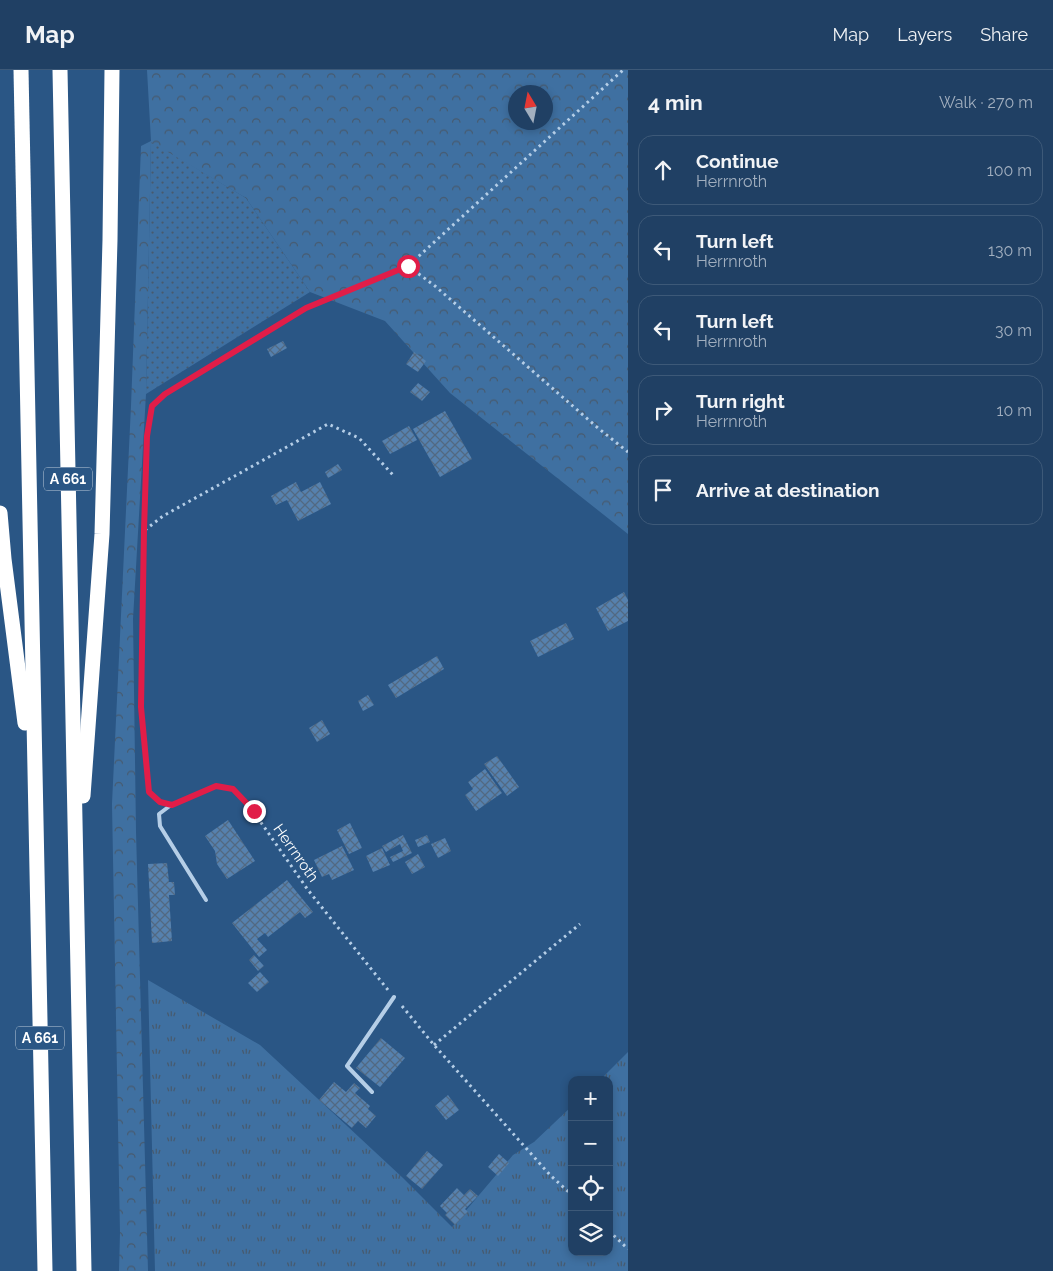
<!DOCTYPE html>
<meta charset="utf-8">
<style>
:root{--surface:#204064;--page:#2d4b6d;--text:#f1f3f6;--muted:#a2afbf;--line:#3d5978}
body{margin:0;font-family:Raleway,sans-serif;background:var(--page);color:var(--text)}
.controls{position:absolute;right:15px;bottom:15px;display:grid;overflow:hidden;border-radius:10px;box-shadow:0 2px 8px #0003}
.controls button{width:45px;height:45px;display:grid;place-items:center;padding:0;border:0;border-bottom:1px solid var(--line);background:var(--surface);color:var(--text);font:25px sans-serif}
.compass{position:absolute;left:508px;top:15px;width:45px;height:45px;border-radius:50%;background:var(--surface);box-shadow:0 2px 8px #0003;rotate:350deg}
.stop{position:absolute;width:15px;height:15px;margin:-11px;border:4px solid #e11d48;border-radius:50%;background:#fff}
.stop.end{background:#e11d48;border-color:#fff;box-shadow:0 1px 5px #0008}
.list{margin:0;padding:0;list-style:none}
h2{display:flex;justify-content:space-between;align-items:center;height:65px;margin:0;padding:0 20px;font-size:21px}
h2 small{font-size:16px;font-weight:400;color:var(--muted)}
.list li{display:grid;grid-template-columns:32px 1fr auto;gap:15px;align-items:center;box-sizing:border-box;height:70px;margin:0 10px 10px;padding:0 10px;border:1px solid var(--line);border-radius:15px}
.list b{display:block;font-size:19px;white-space:nowrap}
.list p{margin:0;font-size:16px;white-space:nowrap;color:var(--muted)}
.list em{font-size:16px;font-style:normal;color:var(--muted)}
.icon{flex:none;width:28px;height:28px;fill:none;stroke:currentColor;stroke-width:2;stroke-linecap:round;stroke-linejoin:round}
.map{position:relative;flex:none;width:628px;height:1201px;overflow:hidden}
header{display:flex;align-items:center;gap:30px;box-sizing:border-box;height:70px;padding:0 25px;background:var(--surface);border-bottom:1px solid var(--line)}
header strong{font-size:24px}
nav{display:flex;gap:28px;margin-inline-start:auto;font-size:18px}
main{display:flex}
aside{flex:1;background:var(--surface)}
.map>svg:first-child{display:block}
</style>
<header>
<strong>Map</strong>
<nav><a>Map</a><a>Layers</a><a>Share</a></nav>
</header>
<main>
<div class="map">
<svg width="628" height="1201" viewBox="0 0 628 1201">
<defs>
<pattern id="grass-dots" width="8" height="8" patternUnits="userSpaceOnUse" patternTransform="scale(1.25)"><rect width="8" height="8" fill="#3f70a1"/><path d="M2 2h.1M6 6h.1" fill="none" stroke="#475a6e" stroke-width="1.8" stroke-linecap="round"/></pattern>
<pattern id="forest-crowns" width="20" height="18" patternUnits="userSpaceOnUse" patternTransform="scale(1.25)"><rect width="20" height="18" fill="#3f70a1"/><path d="M2 6a3 3 0 1 1 6 0M12 15a3 3 0 1 1 6 0" fill="none" stroke="#475a6e"/></pattern>
<pattern id="park-tufts" width="24" height="20" patternUnits="userSpaceOnUse" patternTransform="scale(1.25)"><rect width="24" height="20" fill="#3f70a1"/><path d="M3 7l-1-3M5 7V3M7 7l1-3M15 17l-1-3M17 17v-4M19 17l1-3" fill="none" stroke="#475a6e"/></pattern>
<pattern id="building-cross-hatch" width="8" height="8" patternUnits="userSpaceOnUse" patternTransform="scale(1.25)"><rect width="8" height="8" fill="#5681ae"/><path d="M0 0l8 8M0 8l8-8" fill="none" stroke="#526982"/></pattern>
</defs>
<rect width="100%" height="100%" fill="#2a5685"/>
<polygon fill="url(#grass-dots)" points="151,71 246,128 310,222 146,324"/>
<path fill="url(#forest-crowns)" fill-rule="evenodd" d="M147,0H628V464L450,323L385,251L310,222L246,128L151,72L146,324L133,549L136,762L148,1201H119L120,1163L112,734L131,336L141,76L151,71ZM516,22H546V52H516Z"/>
<polygon fill="url(#park-tufts)" points="148,910 260,975 403,1108 452,1157 513,1085 534,1072 572,1036 572,1182 609,1182 609,1010 600,1010 628,982 628,1201 155,1201"/>
<g fill="url(#building-cross-hatch)">
<polygon points="283,271 287,278 271,287 267,279"/>
<polygon points="414,282 426,291 418,302 406,294"/>
<polygon points="418,313 430,322 422,331 410,322"/>
<polygon points="445,341 472,389 440,407 413,359"/>
<polygon points="409,356 417,370 390,384 382,371"/>
<polygon points="338,394 342,400 328,408 325,402"/>
<polygon points="296,412 301,422 320,412 331,434 298,451 287,430 276,435 271,426"/>
<polygon points="624,522 628,530 628,551 608,561 596,538"/>
<polygon points="566,553 574,569 538,587 530,571"/>
<polygon points="437,586 444,599 396,628 388,615"/>
<polygon points="368,625 374,635 363,641 358,631"/>
<polygon points="322,650 330,664 317,672 309,658"/>
<polygon points="497,686 519,717 507,726 484,694"/>
<polygon points="485,699 502,723 476,741 465,725 473,719 468,712"/>
<polygon points="228,750 255,791 227,809 217,794 215,781 205,766"/>
<polygon points="350,753 362,778 349,784 337,760"/>
<polygon points="403,765 412,783 393,792 390,787 403,781 400,774 386,782 382,776"/>
<polygon points="427,765 430,772 418,777 415,770"/>
<polygon points="445,768 451,781 438,788 431,774"/>
<polygon points="342,776 354,800 332,810 329,804 322,807 314,790"/>
<polygon points="382,778 390,795 373,802 366,786"/>
<polygon points="418,784 425,797 412,804 405,792"/>
<polygon points="167,793 169,812 174,812 175,825 169,825 172,871 152,873 148,794"/>
<polygon points="287,810 313,842 305,848 300,842 268,867 265,863 257,869 267,880 259,887 232,853"/>
<polygon points="254,885 264,896 258,901 249,890"/>
<polygon points="260,902 269,912 257,922 248,913"/>
<polygon points="381,968 405,988 380,1017 356,998"/>
<polygon points="334,1012 346,1022 354,1013 360,1018 355,1023 370,1036 368,1039 376,1046 366,1058 358,1051 352,1058 319,1030"/>
<polygon points="448,1025 459,1040 446,1050 435,1036"/>
<polygon points="427,1081 443,1095 422,1119 406,1106"/>
<polygon points="499,1084 509,1093 498,1106 488,1097"/>
<polygon points="457,1118 464,1125 470,1119 478,1126 465,1139 468,1142 455,1155 445,1145 447,1143 440,1136"/>
</g>
<g fill="none" stroke-linecap="round" stroke-linejoin="round">
<g stroke="#b5cee7" stroke-width="3" stroke-dasharray="2.5 4" stroke-linecap="butt">
<polyline points="408,196 435,216 598,358 628,382"/>
<polyline points="145,460 163,446 328,354 359,368 393,405"/>
<polyline points="182,730 216,716 233,719 253,741 308,820 388,920"/>
<polyline points="159,732 149,722 141,637 144,460 147,366 152,337 165,324 307,237 408,196 623,0"/>
<polyline points="402,936 434,975 550,1105 572,1125"/>
<polyline points="434,975 580,854"/>
<polyline points="609,1161 628,1179"/>
</g>
<g stroke="#b5cee7" stroke-width="4">
<polyline points="171,735 159,744 160,756 206,830"/>
<polyline points="372,1022 347,996 394,927"/>
</g>
<g stroke="#fff" stroke-width="15">
<polyline points="21,0 45,1201"/>
<polyline points="60,0 84,1201"/>
<polyline points="0,443 4,489 25,653"/>
<polyline points="83,726 102,464 110,170 112,0"/>
</g>
</g>
<g fill="none" stroke-linecap="round" stroke-linejoin="round">
<polyline stroke="#e11d48" stroke-width="6" points="254,741 233,719 216,716 172,735 160,732 149,722 141,637 144,460 147,366 152,336 165,324 306,238 408,196"/>
</g>
<g text-anchor="middle" dominant-baseline="central" stroke-width="4" stroke-linejoin="round" paint-order="stroke">
<g fill="#2a5685" stroke="#bfccda" stroke-width="1">
<rect x="44" y="397.5" width="48" height="23" rx="4"/>
<rect x="16" y="956.5" width="48" height="23" rx="4"/>
</g>
<g font-size="14" font-weight="bold" fill="#fff">
<text x="68" y="409">A 661</text>
<text x="40" y="968">A 661</text>
</g>
<g font-size="15" fill="#fff" stroke="#2a5685">
<text transform="translate(296 783) rotate(55)">Herrnroth</text>
</g>
</g>
</svg>
<div class="controls">
<button>+</button>
<button>−</button>
<button><svg class="icon" aria-label="locate" viewBox="0 0 24 24"><circle cx="12" cy="12" r="6"/><path d="M12 2v4M12 18v4M2 12h4M18 12h4"/></svg></button>
<button><svg class="icon" aria-label="layers" viewBox="0 0 24 24"><path d="M12 4l9 5-9 5-9-5zM3 14l9 5 9-5"/></svg></button>
</div>
<svg class="compass" viewBox="-18 -18 36 36"><path d="M0-13l5 13h-10z" fill="#e53935"/><path d="M0 13l5-13h-10z" fill="#a2afbf"/></svg>
<div class="stop" style="left:408px;top:196px"></div>
<div class="stop end" style="left:254px;top:741px"></div>
</div>
<aside>
<h2>4 min<small>Walk · 270 m</small></h2>
<ul class="list">
<li><svg class="icon" aria-label="ahead" viewBox="0 0 24 24"><path d="M12 20V5M6 11l6-6 6 6"/></svg><div><b>Continue</b><p>Herrnroth</p></div><em>100 m</em></li>
<li><svg class="icon" aria-label="left" viewBox="0 0 24 24"><path d="M17 20v-9H6M10 6l-5 5 5 5"/></svg><div><b>Turn left</b><p>Herrnroth</p></div><em>130 m</em></li>
<li><svg class="icon" aria-label="left" viewBox="0 0 24 24"><path d="M17 20v-9H6M10 6l-5 5 5 5"/></svg><div><b>Turn left</b><p>Herrnroth</p></div><em>30 m</em></li>
<li><svg class="icon" aria-label="right" viewBox="0 0 24 24"><path d="M7 20v-9h11M14 6l5 5-5 5"/></svg><div><b>Turn right</b><p>Herrnroth</p></div><em>10 m</em></li>
<li><svg class="icon" aria-label="arrive" viewBox="0 0 24 24"><path d="M6 21V4h12l-3 4 3 4H6"/></svg><div><b>Arrive at destination</b></div></li>
</ul>
</aside>
</main>
